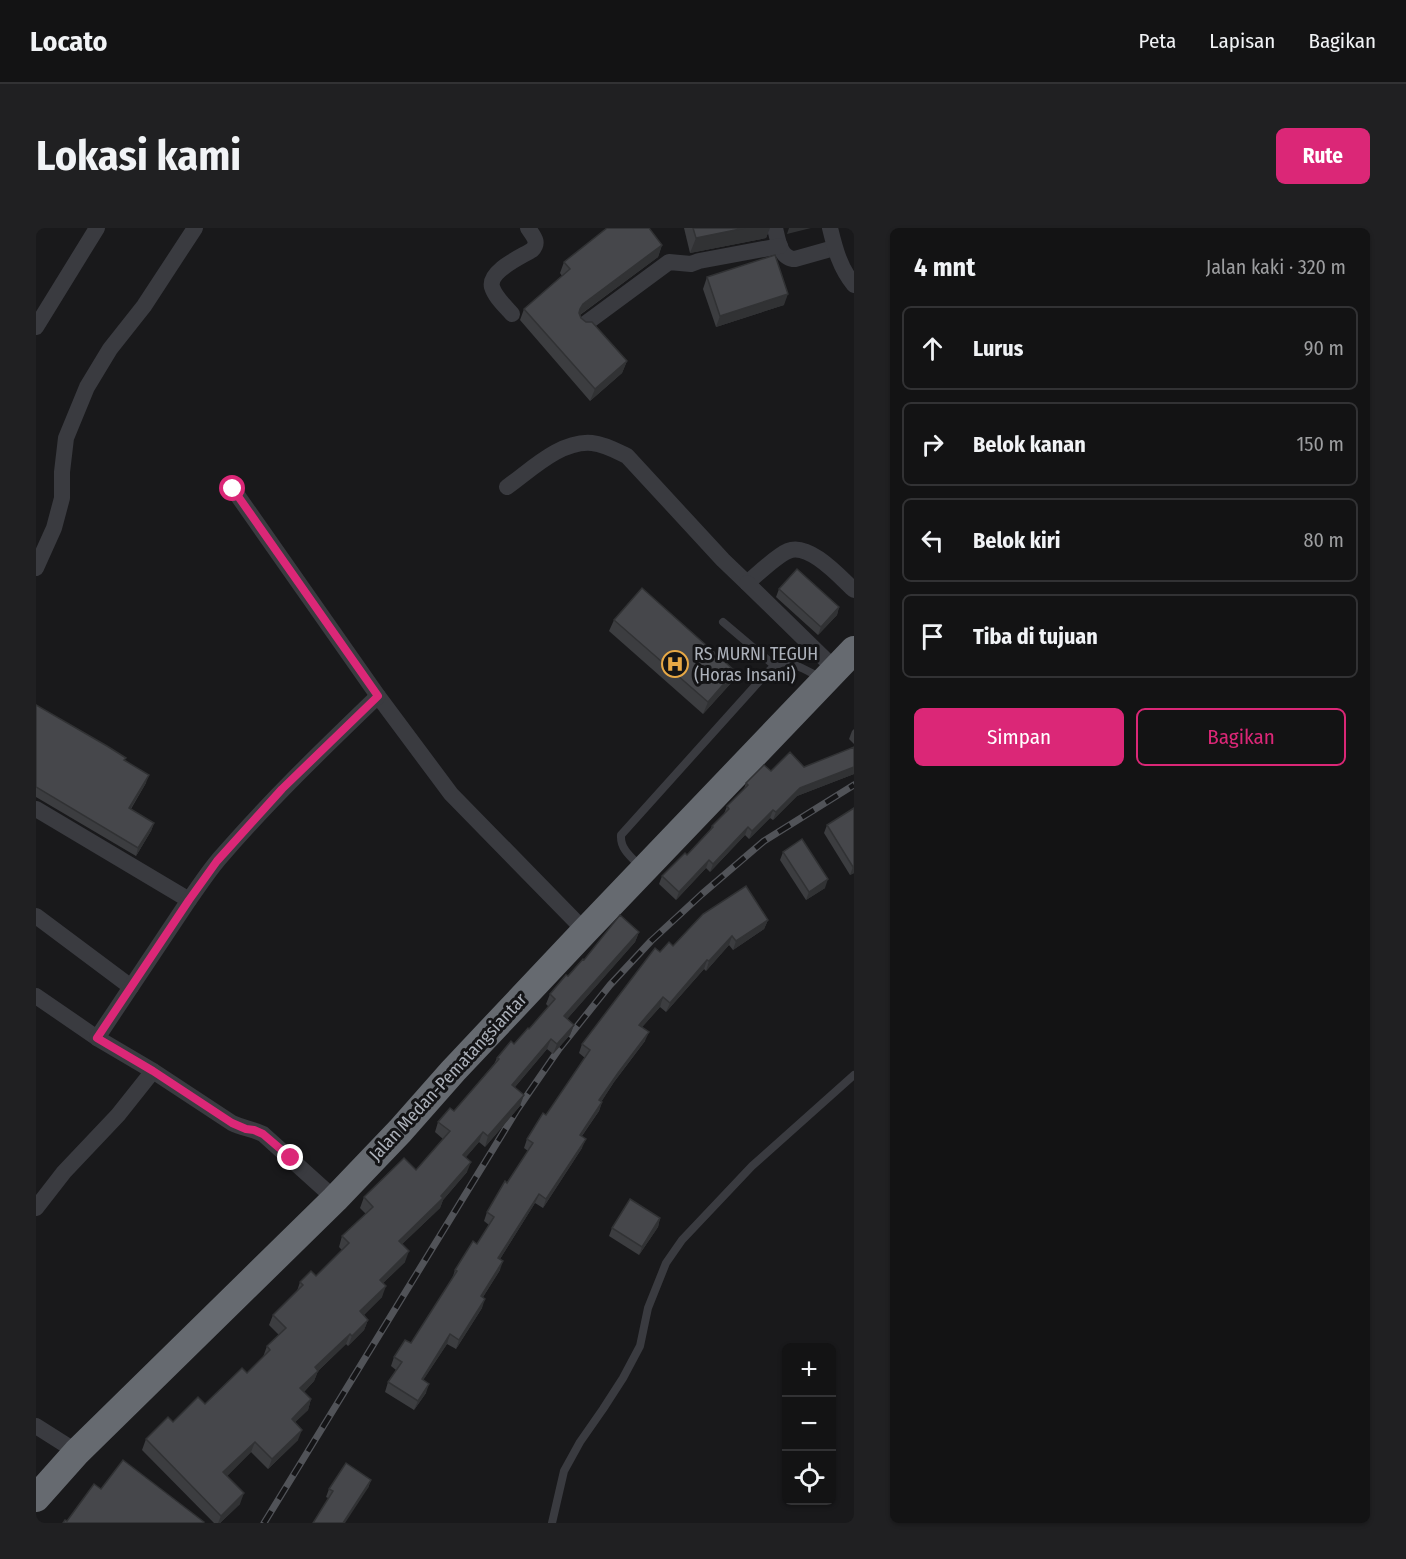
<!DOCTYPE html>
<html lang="id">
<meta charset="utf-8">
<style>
:root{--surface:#131314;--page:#202022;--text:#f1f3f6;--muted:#9d9ea0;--line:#323234;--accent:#db2777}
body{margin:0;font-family:"Fira Sans Condensed",sans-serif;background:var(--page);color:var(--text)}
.controls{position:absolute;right:18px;bottom:18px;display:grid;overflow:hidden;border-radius:9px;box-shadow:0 2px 4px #0004}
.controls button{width:54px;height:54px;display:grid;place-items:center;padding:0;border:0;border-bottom:2px solid var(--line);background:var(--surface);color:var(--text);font:30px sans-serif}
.stop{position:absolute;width:18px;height:18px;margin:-14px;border:4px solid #db2777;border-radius:50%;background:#fff}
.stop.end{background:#db2777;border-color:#fff;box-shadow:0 2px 6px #0008}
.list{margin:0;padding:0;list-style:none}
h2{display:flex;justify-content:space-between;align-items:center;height:78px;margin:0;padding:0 24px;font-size:26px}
h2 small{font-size:20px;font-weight:400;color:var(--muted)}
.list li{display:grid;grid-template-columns:39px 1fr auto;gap:18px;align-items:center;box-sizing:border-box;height:84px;margin:0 12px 12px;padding:0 12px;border:2px solid var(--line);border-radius:9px}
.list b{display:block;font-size:22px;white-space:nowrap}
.list em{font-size:20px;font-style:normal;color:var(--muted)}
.actions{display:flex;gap:12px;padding:18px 24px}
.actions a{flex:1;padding:14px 0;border:2px solid var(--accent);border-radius:9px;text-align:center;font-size:21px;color:var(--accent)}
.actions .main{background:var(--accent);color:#fff}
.icon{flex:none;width:33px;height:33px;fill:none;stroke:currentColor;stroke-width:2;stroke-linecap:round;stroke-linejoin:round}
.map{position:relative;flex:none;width:818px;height:1295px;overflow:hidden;border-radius:9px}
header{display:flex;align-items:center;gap:36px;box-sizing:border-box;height:84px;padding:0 30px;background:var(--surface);border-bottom:2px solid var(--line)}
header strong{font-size:28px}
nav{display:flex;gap:33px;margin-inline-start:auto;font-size:21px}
.intro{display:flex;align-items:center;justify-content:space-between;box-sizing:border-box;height:144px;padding:0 36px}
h1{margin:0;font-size:42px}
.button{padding:15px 27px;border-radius:9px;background:var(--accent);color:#fff;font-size:21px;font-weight:700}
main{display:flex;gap:36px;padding:0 36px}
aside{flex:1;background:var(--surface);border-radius:9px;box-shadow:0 2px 4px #0004}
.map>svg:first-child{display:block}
</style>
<header>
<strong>Locato</strong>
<nav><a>Peta</a><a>Lapisan</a><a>Bagikan</a></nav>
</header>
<div class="intro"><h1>Lokasi kami</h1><a class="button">Rute</a></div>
<main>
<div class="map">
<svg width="818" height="1295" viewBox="0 0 818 1295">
<rect width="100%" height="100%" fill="#19191b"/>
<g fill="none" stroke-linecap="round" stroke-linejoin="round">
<g stroke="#3a3b40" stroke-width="8">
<polyline points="687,394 739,438"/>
<path d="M605,639C595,629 584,621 585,607L719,458C726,451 735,438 745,435C755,432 776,446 786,450"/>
<polyline points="516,1295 528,1243 544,1214 567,1181 587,1150 604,1118 612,1080 630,1035 646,1012 716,938 818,847"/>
</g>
<g stroke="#3a3b40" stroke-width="16">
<path d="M739,0C742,12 744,31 759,31L798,20"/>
<path d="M794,0C799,21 804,40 818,57"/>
<path d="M476,86C469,78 459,69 456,59C452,43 485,29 496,22C504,14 497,8 492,0"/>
<polyline points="549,96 633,34 655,36 663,33 744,18"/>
<polyline points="0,99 61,0"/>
<path d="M471,259C495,242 525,212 556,215C568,216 581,223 591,228L687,332L711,355C722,346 740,328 752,323C773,314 804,349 818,362"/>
<polyline points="197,261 342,468 415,566 549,703"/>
<polyline points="0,340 18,300 26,270 26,244 30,210 51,159 74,121 108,78 159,0"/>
<polyline points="711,355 799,441"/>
<polyline points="0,581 153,672"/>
<polyline points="0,688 95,759"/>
<path d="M0,768L61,810L117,843L196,895C206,900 217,901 227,906L299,971"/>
<path d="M61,810L153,672C163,658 172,644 183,631C233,573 287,521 342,468"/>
<polyline points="0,980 28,944 82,887 117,843"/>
<polyline points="0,1198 41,1224"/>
</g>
<polyline stroke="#666a70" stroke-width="28" points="0,1270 41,1224 299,971 364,903 417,843 549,703 818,422"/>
<defs>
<polyline id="rail" points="228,1295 481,882 523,821 574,757 615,713 666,666 728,613 818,557"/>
</defs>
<use href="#rail" stroke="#515358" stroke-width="7"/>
<use href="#rail" stroke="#141416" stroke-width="4.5" stroke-dasharray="14" stroke-linecap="butt"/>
</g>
<g fill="#3c3d40">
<polygon points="648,0 734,0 730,10 654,25"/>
<polygon points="626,17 622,29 544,87 545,90 591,133 586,145 554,173 484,92 488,81 526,48 524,45 528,34"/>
<polygon points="671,49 748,77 680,99 667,61"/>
<polygon points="743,361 803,379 801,387 782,407 740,369"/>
<polygon points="578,392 699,443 695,455 667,486 573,403"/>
<polygon points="0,477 89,532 110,555 95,581 118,595 115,603 100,628 0,569"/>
<polygon points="818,501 818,516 813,511 816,503"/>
<polygon points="818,519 818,546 761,568 737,592 734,590 713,611 709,607 674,644 670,640 640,672 623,656 626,648 651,627 674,602 676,598 688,586 691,578 708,561 710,555 735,543 768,539"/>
<polygon points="818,580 818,645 814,647 788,605 791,597"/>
<polygon points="747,624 789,660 770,672 744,632"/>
<polygon points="732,692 728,701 697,722 693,717 670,743 668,741 630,784 624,779 606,799 609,813 578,854 565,874 566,874 563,883 546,908 546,920 507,980 499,975 464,1031 464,1042 447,1069 446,1080 420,1121 411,1116 387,1152 390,1165 378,1182 349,1164 352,1154 360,1142 355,1138 358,1129 375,1115 416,1051 419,1042 441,1016 453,997 448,993 451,984 492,923 488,920 491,911 510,887 549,830 543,825 546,816 624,724 637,718"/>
<polygon points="603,704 599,714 531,791 538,797 534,807 517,826 511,821 479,859 484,878 449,919 443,914 430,929 431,944 407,972 404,980 366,1016 369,1034 347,1055 346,1069 328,1087 332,1092 328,1102 312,1118 310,1116 282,1143 278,1153 268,1164 275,1171 272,1182 259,1194 262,1212 232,1241 215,1224 191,1248 204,1276 184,1295 178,1295 106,1222 110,1211 137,1194 169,1176 211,1145 227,1129 231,1118 243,1107 233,1097 237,1087 261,1063 264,1054 280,1048 306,1022 303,1019 306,1008 330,986 324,980 328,969 380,942 407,911 399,904 402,894 418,883 458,836 461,830 478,816 493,801 513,779 510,776 514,766 548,732"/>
<polygon points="624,990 622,999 603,1027 573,1008 576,1000"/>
<polygon points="335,1252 332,1260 292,1270 290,1269 293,1261"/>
</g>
<g fill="#313234">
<polygon points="709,0 734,0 730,10 654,25 660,10"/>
<polygon points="753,0 775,0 751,6"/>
<polygon points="626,17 622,29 542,88 544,81 547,76"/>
<polygon points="752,66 748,77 680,99 684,88"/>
<polygon points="591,133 586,145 554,173 559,161"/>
<polygon points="803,379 801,387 782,407 785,399"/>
<polygon points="699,443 695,455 667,486 672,474"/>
<polygon points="818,539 818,546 761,568 737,592 740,584 764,560"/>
<polygon points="113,547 110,555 90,588 93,580"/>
<polygon points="737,582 734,590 713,611 716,603"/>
<polygon points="118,595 115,603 100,628 102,620"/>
<polygon points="712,599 709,607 674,644 677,636"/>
<polygon points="673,632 670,640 640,672 643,664"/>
<polygon points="818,638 818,645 814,647 817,639"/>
<polygon points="792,651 789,660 770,672 773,664"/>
<polygon points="732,692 728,701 697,722 700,713"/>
<polygon points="603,704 599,714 524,799 528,788"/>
<polygon points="696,708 693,717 670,743 673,733"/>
<polygon points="671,732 668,741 630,784 634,775"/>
<polygon points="627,769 624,779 600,806 603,797"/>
<polygon points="538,797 534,807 517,826 521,816"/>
<polygon points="613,804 609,813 578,854 560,882 563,872 582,845"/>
<polygon points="515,811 511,821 472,867 476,857"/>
<polygon points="488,867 484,878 449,919 452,908"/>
<polygon points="566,874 563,883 540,916 544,907"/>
<polygon points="447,904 443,914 423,937 427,927"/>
<polygon points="550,911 546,920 507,980 510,971"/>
<polygon points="435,934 431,944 407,972 404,980 359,1023 363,1013 405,968"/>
<polygon points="503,966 499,975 459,1039 462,1030"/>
<polygon points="624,990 622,999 603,1027 606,1019"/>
<polygon points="373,1023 369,1034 340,1062 344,1052"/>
<polygon points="467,1033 464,1042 442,1077 445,1068"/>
<polygon points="350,1058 346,1069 320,1094 324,1083"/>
<polygon points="449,1071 446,1080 420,1121 423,1112"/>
<polygon points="332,1092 328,1102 312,1118 316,1108"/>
<polygon points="314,1106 310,1116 282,1143 278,1153 261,1171 264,1160 279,1139"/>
<polygon points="414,1106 411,1116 382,1160 386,1151"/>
<polygon points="393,1156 390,1165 378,1182 382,1173"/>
<polygon points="275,1171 272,1182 252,1201 256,1191"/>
<polygon points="266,1202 262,1212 232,1241 236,1231"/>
<polygon points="219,1214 215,1224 184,1255 187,1244"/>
<polygon points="335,1252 332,1260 309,1295 307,1295"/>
<polygon points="208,1265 204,1276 184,1295 182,1295 185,1288"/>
</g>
<g fill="#46474b" stroke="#313234" stroke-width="1.5">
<polygon points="571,0 613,0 626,17 547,76 544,81 543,85 545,90 550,94 556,94 591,133 559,161 488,81 534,41 528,34"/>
<polygon points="657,0 709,0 660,10"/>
<polygon points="739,27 752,66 684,88 671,49"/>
<polygon points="761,341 803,379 785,399 743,361"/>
<polygon points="606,360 699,443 672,474 578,392"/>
<polygon points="0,477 71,518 90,530 88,532 113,547 93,580 118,595 102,620 0,559"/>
<polygon points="818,519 818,539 764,560 740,584 737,582 716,603 712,599 677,636 673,632 643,664 626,648 649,625 651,627 677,599 676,598 693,581 691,578 712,557 710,555 728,537 735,543 754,524 768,539"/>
<polygon points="818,580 818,638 817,639 791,597"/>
<polygon points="766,611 792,651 773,664 747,624"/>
<polygon points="710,658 732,692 700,713 696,708 673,733 671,732 634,775 627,769 603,797 613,804 582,845 563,872 566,874 544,907 550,911 510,971 503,966 462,1030 467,1033 445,1068 449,1071 423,1112 414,1106 386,1151 393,1156 382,1173 352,1154 366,1134 358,1129 369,1112 375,1115 421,1043 419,1042 437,1013 441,1016 458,989 451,984 469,953 471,955 497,915 491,911 507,885 510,887 554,822 546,816 619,720 624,724 633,714 637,718 667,686"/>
<polygon points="584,687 603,704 528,788 538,797 521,816 515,811 476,857 488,867 452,908 447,904 427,927 435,934 405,968 407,970 363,1013 373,1023 344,1052 350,1058 324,1083 332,1092 316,1108 314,1106 279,1139 282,1143 264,1160 275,1171 256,1191 266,1202 236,1231 219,1214 187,1244 208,1265 185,1288 110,1211 132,1189 137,1194 162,1169 169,1176 206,1140 211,1145 234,1122 231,1118 250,1100 237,1087 267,1057 264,1054 275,1043 280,1048 313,1015 306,1008 337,979 328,969 368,930 380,942 414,903 402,894 414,880 418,883 463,831 461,830 475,813 478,816 492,800 493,801 519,771 514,766 530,747 532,748 547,731 548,732"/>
<polygon points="594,971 624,990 606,1019 576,1000"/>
<polygon points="87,1232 168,1294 167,1295 27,1295 29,1292 31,1293 58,1256 65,1261"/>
<polygon points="310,1235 335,1252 307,1295 277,1295 297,1263 293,1261"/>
</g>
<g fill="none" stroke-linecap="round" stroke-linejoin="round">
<polyline stroke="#db2777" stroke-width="8" points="197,261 342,468 246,561 181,633 153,672 61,810 117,843 196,895 210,901 218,902 227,906 255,930"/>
</g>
<defs>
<symbol id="hospital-ring" viewBox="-11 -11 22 22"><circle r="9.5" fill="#141416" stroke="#e7a845" stroke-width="1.5"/><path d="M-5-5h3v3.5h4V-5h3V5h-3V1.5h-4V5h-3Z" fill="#e7a845"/></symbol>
</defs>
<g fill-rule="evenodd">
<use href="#hospital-ring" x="624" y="421" width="30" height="30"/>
</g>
<g text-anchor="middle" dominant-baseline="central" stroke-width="6" stroke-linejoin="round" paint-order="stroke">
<g font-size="18" fill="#acb1ba" stroke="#141416" text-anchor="start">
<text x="658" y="426">RS MURNI TEGUH<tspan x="658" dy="21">(Horas Insani)</tspan></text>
</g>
<g font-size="18" fill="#acb1ba" stroke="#141416">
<text transform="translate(412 849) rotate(-47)">Jalan Medan-Pematangsiantar</text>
</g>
</g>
</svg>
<div class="controls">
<button>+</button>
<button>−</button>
<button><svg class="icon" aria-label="locate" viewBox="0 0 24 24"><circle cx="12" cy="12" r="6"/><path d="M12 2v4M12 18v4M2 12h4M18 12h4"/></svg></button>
</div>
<div class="stop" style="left:197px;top:261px"></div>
<div class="stop end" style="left:255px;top:930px"></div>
</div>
<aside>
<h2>4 mnt<small>Jalan kaki · 320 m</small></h2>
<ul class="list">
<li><svg class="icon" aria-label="ahead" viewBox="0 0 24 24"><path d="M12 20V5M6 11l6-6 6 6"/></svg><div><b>Lurus</b></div><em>90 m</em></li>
<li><svg class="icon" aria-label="right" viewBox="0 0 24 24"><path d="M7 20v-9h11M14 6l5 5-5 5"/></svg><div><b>Belok kanan</b></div><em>150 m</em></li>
<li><svg class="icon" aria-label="left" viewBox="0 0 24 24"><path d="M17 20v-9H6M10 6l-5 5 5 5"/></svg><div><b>Belok kiri</b></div><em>80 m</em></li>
<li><svg class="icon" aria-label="arrive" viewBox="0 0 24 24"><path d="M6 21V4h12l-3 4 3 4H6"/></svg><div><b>Tiba di tujuan</b></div></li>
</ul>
<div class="actions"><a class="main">Simpan</a><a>Bagikan</a></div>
</aside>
</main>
